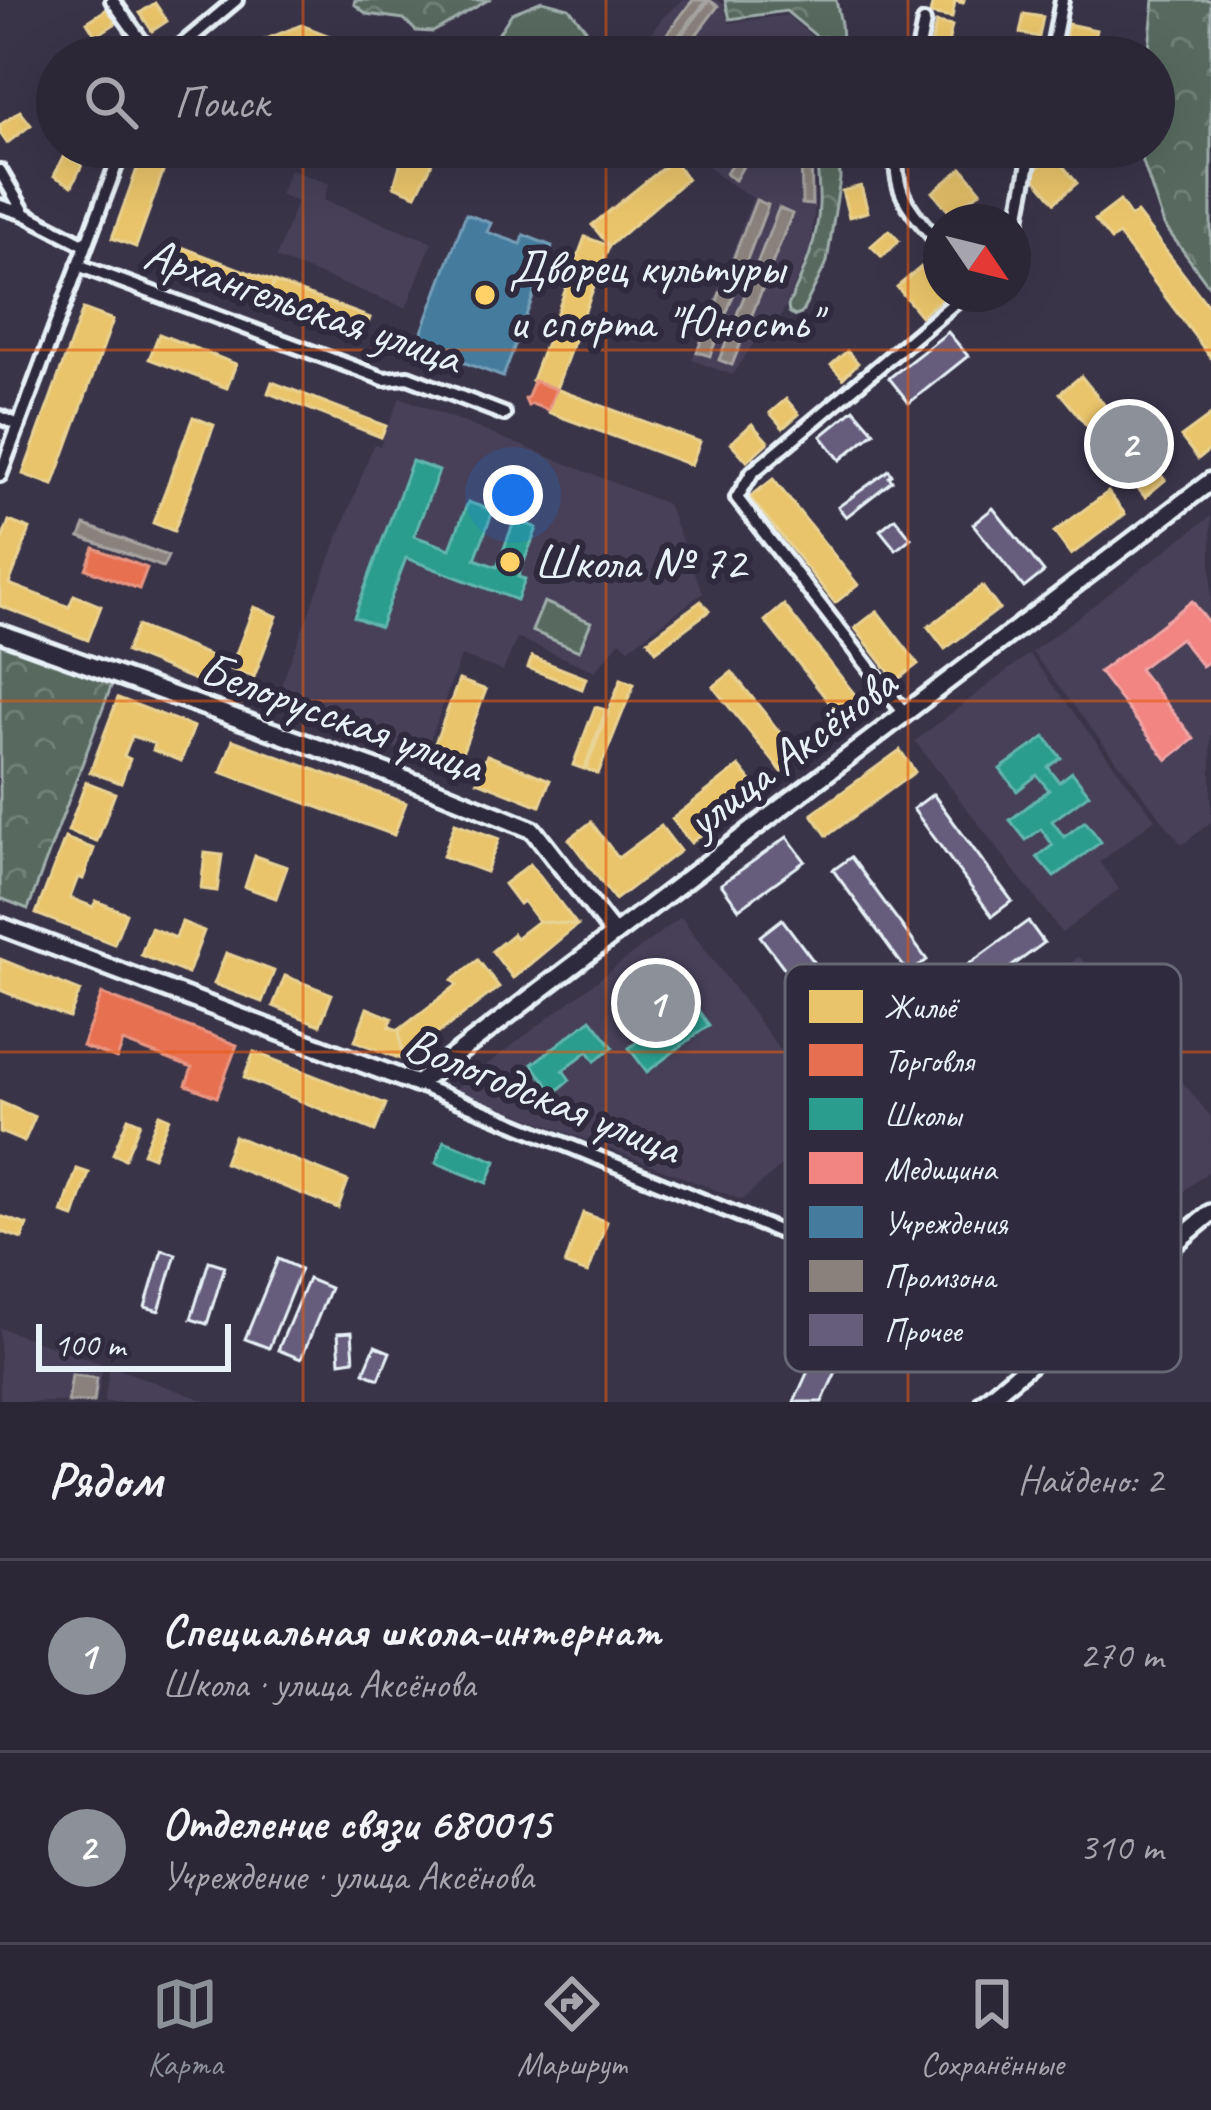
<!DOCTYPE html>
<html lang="ru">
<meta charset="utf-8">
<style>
:root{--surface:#2c2737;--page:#342f3f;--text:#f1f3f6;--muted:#a6a5ad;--line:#484452;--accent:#8c9099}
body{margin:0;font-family:Caveat,sans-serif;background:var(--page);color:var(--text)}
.compass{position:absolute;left:923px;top:204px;width:108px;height:108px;border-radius:50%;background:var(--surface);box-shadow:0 12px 48px #0002;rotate:125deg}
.scale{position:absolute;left:36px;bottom:30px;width:195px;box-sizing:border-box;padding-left:12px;border:6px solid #e8f1f8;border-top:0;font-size:33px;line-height:42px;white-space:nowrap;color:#e8f1f8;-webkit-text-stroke:9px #2f2a3d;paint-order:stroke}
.you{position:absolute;left:513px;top:495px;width:42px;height:42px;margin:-30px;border:9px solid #fff;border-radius:50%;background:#1a73e8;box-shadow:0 0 0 18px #1a73e833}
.badge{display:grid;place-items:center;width:78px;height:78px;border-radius:50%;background:var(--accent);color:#fff;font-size:39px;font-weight:700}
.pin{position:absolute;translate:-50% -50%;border:6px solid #fff;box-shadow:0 3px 12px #0006}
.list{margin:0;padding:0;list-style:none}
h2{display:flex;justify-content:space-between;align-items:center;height:156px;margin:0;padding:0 48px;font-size:51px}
h2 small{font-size:39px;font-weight:400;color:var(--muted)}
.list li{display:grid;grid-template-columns:78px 1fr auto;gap:36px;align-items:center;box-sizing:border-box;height:192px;padding:0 48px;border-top:3px solid var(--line)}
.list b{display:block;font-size:45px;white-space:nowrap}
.list p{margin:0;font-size:39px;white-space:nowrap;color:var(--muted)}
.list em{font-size:39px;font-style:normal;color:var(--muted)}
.icon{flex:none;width:66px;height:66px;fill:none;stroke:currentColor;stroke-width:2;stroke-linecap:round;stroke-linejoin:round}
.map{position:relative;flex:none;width:1211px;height:1402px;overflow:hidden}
.search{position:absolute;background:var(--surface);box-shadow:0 12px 48px #0002;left:36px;right:36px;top:36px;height:132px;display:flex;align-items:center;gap:30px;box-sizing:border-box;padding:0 42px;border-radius:66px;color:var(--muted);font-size:45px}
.sheet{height:540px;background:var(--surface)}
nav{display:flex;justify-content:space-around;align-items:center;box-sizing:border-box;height:168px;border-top:3px solid var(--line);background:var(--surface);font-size:33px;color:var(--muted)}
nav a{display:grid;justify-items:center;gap:6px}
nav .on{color:var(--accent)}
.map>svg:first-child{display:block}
</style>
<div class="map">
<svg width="1211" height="1402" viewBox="0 0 1211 1402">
<defs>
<pattern id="forest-crowns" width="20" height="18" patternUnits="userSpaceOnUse" patternTransform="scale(3)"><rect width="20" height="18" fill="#596a61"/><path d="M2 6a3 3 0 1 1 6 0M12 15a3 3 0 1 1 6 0" fill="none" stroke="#718078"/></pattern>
</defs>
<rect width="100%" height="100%" fill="#3a3449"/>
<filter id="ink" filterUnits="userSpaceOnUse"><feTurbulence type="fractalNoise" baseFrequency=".00833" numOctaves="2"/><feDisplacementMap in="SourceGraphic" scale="24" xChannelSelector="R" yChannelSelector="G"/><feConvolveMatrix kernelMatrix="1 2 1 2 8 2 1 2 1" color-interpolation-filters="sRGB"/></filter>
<g filter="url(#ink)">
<g fill="#474058">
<polygon points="682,0 718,0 723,4 729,23 787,15 817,41 822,57 633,57 663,17"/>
<polygon points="689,147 816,147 813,159 815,207 810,249 776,328 761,333 732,375 692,360 753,198 718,176"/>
<polygon points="290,169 329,184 324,200 432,242 406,308 276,258 297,202 280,194"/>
<polygon points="400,397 667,504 703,593 629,648 620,641 595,671 517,638 503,671 461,656 423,759 274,703 374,444 380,446"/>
<polygon points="1211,516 1211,822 1182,845 1032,652"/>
<polygon points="1029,654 1155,819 1100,862 1119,889 1062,933 915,741"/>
<polygon points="681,917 833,1121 742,1200 455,1089"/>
<polygon points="1079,956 1211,1117 1211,1169 1116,1246 1115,1258 1036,1324 788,1221 812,1186"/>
<polygon points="0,1328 103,1364 97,1402 0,1402"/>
<polygon points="110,1366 209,1402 104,1402"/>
</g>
<g fill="url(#forest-crowns)" stroke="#a0aeac" stroke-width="3">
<polygon points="355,0 488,0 433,32 416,31 404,19 367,14 354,4"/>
<polygon points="725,0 836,0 841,24 843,57 825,57 820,39 786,11 730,19"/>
<polygon points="1154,0 1211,0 1211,289 1164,225 1138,147 1154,147 1154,57 1148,57"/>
<path d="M819,147H839L840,179L827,262L801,314L795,316L789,312L788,306C803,273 818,242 819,205C820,185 815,166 819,147Z"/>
<polygon points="0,642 112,684 28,909 0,898"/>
</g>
<g fill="#596a61" stroke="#a0aeac" stroke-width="3">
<polygon points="542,1 569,8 608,57 497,57 495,39 512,13"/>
<polygon points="544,602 591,622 579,651 532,631"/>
</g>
<g fill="#e9c46a" stroke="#e9d295" stroke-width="3">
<polygon points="933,0 964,0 963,3 955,1 952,18 930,14"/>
<polygon points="155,3 167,21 152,31 140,13"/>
<polygon points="107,9 116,23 96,36 87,22"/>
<polygon points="1024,14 1043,17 1039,37 1020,33"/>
<polygon points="936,23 952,26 947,48 931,45"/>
<polygon points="1068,24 1096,30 1092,47 1065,42"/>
<polygon points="301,25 384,57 238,57 246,47"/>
<polygon points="20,111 31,125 7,143 0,133 0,125"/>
<polygon points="145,147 172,147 136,247 112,238"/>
<polygon points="405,147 434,147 431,166 416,195 394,186"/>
<polygon points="1054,155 1077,183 1055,202 1031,173"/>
<polygon points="64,156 82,165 72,186 54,176"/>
<polygon points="673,160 687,179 609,246 592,225"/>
<polygon points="962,168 981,191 951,214 933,192"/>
<polygon points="861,186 868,212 849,217 842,191"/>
<polygon points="1120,201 1131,217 1137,213 1211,310 1211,358 1119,235 1111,240 1095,220"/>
<polygon points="889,230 899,241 882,257 871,246"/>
<polygon points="585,237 609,246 556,389 532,380"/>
<polygon points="171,243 274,282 266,304 162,265"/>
<polygon points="921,267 945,296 921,316 897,287"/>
<polygon points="274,282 370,318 362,340 266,304"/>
<polygon points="83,309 113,320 53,485 23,474"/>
<polygon points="159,334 236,364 227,388 149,359"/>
<polygon points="847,351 858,363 843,378 831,365"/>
<polygon points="1081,376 1165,480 1145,497 1060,393"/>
<polygon points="272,382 386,426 381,437 268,393"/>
<polygon points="556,389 700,442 691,465 548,412"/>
<polygon points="786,399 799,414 783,428 770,413"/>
<polygon points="1211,415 1211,449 1198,459 1181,437"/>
<polygon points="193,417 214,425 174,531 153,523"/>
<polygon points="752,424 768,442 747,461 731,443"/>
<polygon points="773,479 858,585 835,603 750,497"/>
<polygon points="1108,492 1125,514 1071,555 1054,532"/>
<polygon points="9,521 30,529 9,584 69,607 74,595 101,606 88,640 0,606 0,545"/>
<polygon points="982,586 999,609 945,649 928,627"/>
<polygon points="701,601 709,611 656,651 648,640"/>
<polygon points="784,605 867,710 847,725 765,621"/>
<polygon points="254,607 277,616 254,677 230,669"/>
<polygon points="877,611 918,664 896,681 855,628"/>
<polygon points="137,626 216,658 205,684 126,652"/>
<polygon points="532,657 586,678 582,689 528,668"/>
<polygon points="732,672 800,758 782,772 713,687"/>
<polygon points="621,679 634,684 598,774 586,769"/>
<polygon points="459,680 486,690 462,753 435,743"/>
<polygon points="118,698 194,727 181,761 153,750 155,744 132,736 124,756 130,759 121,783 90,772"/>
<polygon points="595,707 606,710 584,769 573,765"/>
<polygon points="233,740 406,803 394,835 221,772"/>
<polygon points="900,750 915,772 827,836 812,814"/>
<polygon points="487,755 550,780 540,806 477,781"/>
<polygon points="739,766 758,790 691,843 672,819"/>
<polygon points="86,782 115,793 97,841 68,831"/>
<polygon points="591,822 618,858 661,826 680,851 615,900 569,839"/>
<polygon points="455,823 499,839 486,872 443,856"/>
<polygon points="65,838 94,849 83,879 78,877 70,898 93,907 96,901 126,913 114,944 36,914"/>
<polygon points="205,853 222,855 217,891 201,889"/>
<polygon points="255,856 287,867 276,898 245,887"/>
<polygon points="530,864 577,925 538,921 523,901 519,904 504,884"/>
<polygon points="538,921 577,925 513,978 492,951 513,934 516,938"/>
<polygon points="182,922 204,931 188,974 141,955 151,928 176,938"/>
<polygon points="226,953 274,971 262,1002 214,984"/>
<polygon points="0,959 80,991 69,1018 0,990"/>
<polygon points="478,960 499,987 403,1060 399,1030 457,985 452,980"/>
<polygon points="285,976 332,994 320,1025 273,1006"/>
<polygon points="367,1008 392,1018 389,1027 399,1030 403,1060 355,1041"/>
<polygon points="254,1052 386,1104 375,1131 244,1078"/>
<polygon points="0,1102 35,1117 24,1142 0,1132"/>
<polygon points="159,1114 169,1118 153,1157 143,1153"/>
<polygon points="128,1118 140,1123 125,1159 113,1154"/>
<polygon points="234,1136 348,1181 338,1208 224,1163"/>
<polygon points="77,1169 89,1173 74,1217 62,1213"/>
<polygon points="583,1213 607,1222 588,1273 565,1265"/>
<polygon points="0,1216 27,1225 22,1239 0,1231"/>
</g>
<g fill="#e76f51" stroke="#e79683" stroke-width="3">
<polygon points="534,381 556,389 548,410 532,404 528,406 525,399 528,397"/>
<polygon points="94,548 147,568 139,589 86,569"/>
<polygon points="102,994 237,1045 217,1097 186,1085 192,1068 123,1042 117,1059 82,1046"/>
</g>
<g fill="#2a9d8f" stroke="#63b6ae" stroke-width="3">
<polygon points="412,461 439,471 414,536 450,549 468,502 493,511 475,559 497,567 515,519 537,528 518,577 525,579 517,600 406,558 380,627 354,617"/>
<polygon points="1045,737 1061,758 1048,767 1059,782 1072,772 1089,794 1052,821 1064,837 1085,821 1101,842 1054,877 1037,857 1053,845 1041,829 1026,840 1010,820 1049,790 1037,775 1017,791 1000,769"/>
<polygon points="691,1001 709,1025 647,1072 629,1048"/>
<polygon points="591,1019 613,1047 595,1061 588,1051 563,1070 570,1080 554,1093 532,1064"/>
<polygon points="444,1141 496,1161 487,1183 436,1163"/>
</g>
<polygon fill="#f28482" stroke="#efa5a5" stroke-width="3" points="1192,601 1211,626 1211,660 1202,666 1180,638 1139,669 1194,739 1167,760 1099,672"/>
<polygon fill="#457b9d" stroke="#769eb8" stroke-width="3" points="466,214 491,223 487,232 521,244 524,235 552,246 503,377 417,345"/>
<g fill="#8a817c" stroke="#a6a3a1" stroke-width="3">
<polygon points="693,0 707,0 671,45 663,39"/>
<polygon points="709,0 718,6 684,51 675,44"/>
<polygon points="741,147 754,147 735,180 726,174"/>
<polygon points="801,147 811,147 812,205 802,204"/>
<polygon points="756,200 768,205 710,356 697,352"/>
<polygon points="779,208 792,214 732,365 719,360"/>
<polygon points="85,525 168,556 163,567 80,537"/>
<polygon points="72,1375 97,1378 94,1402 68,1402"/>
</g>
<g fill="#665d7b" stroke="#e8f1f8" stroke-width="3">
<polygon points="948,332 968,356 909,403 889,378"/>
<polygon points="854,409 874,432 840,460 821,436"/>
<polygon points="889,470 892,475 889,477 892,481 846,517 838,507"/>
<polygon points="993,508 1044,572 1024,588 973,524"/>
<polygon points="895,518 911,538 896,550 880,530"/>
<polygon points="933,794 1012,901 992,916 913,809"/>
<polygon points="787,837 805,861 739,909 721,884"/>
<polygon points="851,857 927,960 909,974 833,870"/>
<polygon points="782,919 865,1030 844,1047 760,936"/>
<polygon points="1028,921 1044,943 956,1007 940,985"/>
<polygon points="162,1250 176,1254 159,1311 145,1307"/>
<polygon points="278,1259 301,1269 269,1348 245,1339"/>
<polygon points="209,1261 225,1266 207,1324 191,1319"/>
<polygon points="308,1279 330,1288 301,1359 278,1350"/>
<polygon points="829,1325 853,1335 822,1402 794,1402"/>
<polygon points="352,1332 354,1360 340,1362 338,1333"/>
<polygon points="375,1346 390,1352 379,1379 364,1372"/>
</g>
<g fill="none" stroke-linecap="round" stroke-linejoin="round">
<defs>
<g id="street">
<polyline points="112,0 153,57"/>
<polyline points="168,57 236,0"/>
<polyline points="917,57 924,22"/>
<polyline points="1051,57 1062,0"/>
<path d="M897,147C892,197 912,210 941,246"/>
<polyline points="0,171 25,214"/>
<polyline points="0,206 25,214 85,245"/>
<polyline points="1013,245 1032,147"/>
<polyline points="78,265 384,379 408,377 504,414"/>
<polyline points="0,417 19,425"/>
<polyline points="0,475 123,147"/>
<polyline points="906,715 737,498 752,473 965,294"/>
<polyline points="417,1084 1055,1344"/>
</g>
<g id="secondary">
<polyline points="0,633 435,790 533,830 614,934"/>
<polyline points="0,926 417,1084 1211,481"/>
<polyline points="984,1402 1211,1213"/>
</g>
</defs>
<use href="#street" stroke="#e8f1f8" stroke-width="20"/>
<use href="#secondary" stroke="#e8f1f8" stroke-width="24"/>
<use href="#street" stroke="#2f2a3d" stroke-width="10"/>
<use href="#secondary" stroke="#2f2a3d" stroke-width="15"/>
</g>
</g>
<path fill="none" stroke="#e8590c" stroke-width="3" stroke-opacity="0.55" d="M303,0V57M606,0V57M908,0V57M303,147V1402M606,147V1402M908,147V1402M0,350H1211M0,701H1211M0,1052H1211"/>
<g fill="#ffd166" stroke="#2f2a3d" stroke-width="4.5">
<circle cx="485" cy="295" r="12"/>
<circle cx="510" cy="562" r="12"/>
</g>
<g text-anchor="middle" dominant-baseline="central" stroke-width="12" stroke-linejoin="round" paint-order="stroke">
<g font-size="48" fill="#e8f1f8" stroke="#2f2a3d" text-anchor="start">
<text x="509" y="267">Дворец культуры<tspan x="509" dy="55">и спорта "Юность"</tspan></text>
<text x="534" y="562">Школа № 72</text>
</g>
<g font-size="48" fill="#e8f1f8" stroke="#2f2a3d">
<text transform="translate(303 305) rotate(19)">Архангельская улица</text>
<text transform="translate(342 717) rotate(20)">Белорусская улица</text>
<text transform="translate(791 752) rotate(-37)">улица Аксёнова</text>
<text transform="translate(543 1095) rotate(22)">Вологодская улица</text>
</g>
</g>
<rect x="785" y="964" width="396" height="408" rx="18" fill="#2f2a3d" stroke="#666675" stroke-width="3"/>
<rect x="809" y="990" width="54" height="33" fill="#e9c46a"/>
<rect x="809" y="1044" width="54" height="32" fill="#e76f51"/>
<rect x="809" y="1098" width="54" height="32" fill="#2a9d8f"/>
<rect x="809" y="1152" width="54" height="32" fill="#f28482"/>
<rect x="809" y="1206" width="54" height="32" fill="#457b9d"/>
<rect x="809" y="1260" width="54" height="32" fill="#8a817c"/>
<rect x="809" y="1314" width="54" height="32" fill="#665d7b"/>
<g font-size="33" fill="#e8f1f8">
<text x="884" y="1018">Жильё</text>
<text x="884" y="1072">Торговля</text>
<text x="884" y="1126">Школы</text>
<text x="884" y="1180">Медицина</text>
<text x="884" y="1234">Учреждения</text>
<text x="884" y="1288">Промзона</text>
<text x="884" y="1342">Прочее</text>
</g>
</svg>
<svg class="compass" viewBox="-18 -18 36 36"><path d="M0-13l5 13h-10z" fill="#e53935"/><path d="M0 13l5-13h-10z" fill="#a6a5ad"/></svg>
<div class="scale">100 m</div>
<div class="you"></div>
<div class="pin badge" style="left:656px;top:1003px">1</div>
<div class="pin badge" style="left:1129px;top:444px">2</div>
<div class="search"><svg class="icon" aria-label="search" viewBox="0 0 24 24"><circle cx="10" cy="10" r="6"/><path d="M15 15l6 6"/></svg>Поиск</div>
</div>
<section class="sheet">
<h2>Рядом<small>Найдено: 2</small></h2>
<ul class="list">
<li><span class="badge">1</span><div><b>Специальная школа-интернат</b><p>Школа · улица Аксёнова</p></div><em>270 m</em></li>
<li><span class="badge">2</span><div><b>Отделение связи 680015</b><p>Учреждение · улица Аксёнова</p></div><em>310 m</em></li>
</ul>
</section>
<nav>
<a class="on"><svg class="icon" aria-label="map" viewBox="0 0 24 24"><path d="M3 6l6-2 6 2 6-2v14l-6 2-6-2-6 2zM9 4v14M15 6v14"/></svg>Карта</a>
<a><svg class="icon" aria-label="directions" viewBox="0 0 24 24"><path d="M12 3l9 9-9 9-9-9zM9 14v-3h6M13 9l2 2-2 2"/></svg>Маршрут</a>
<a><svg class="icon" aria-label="saved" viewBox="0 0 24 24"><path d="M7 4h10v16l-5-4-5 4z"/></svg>Сохранённые</a>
</nav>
